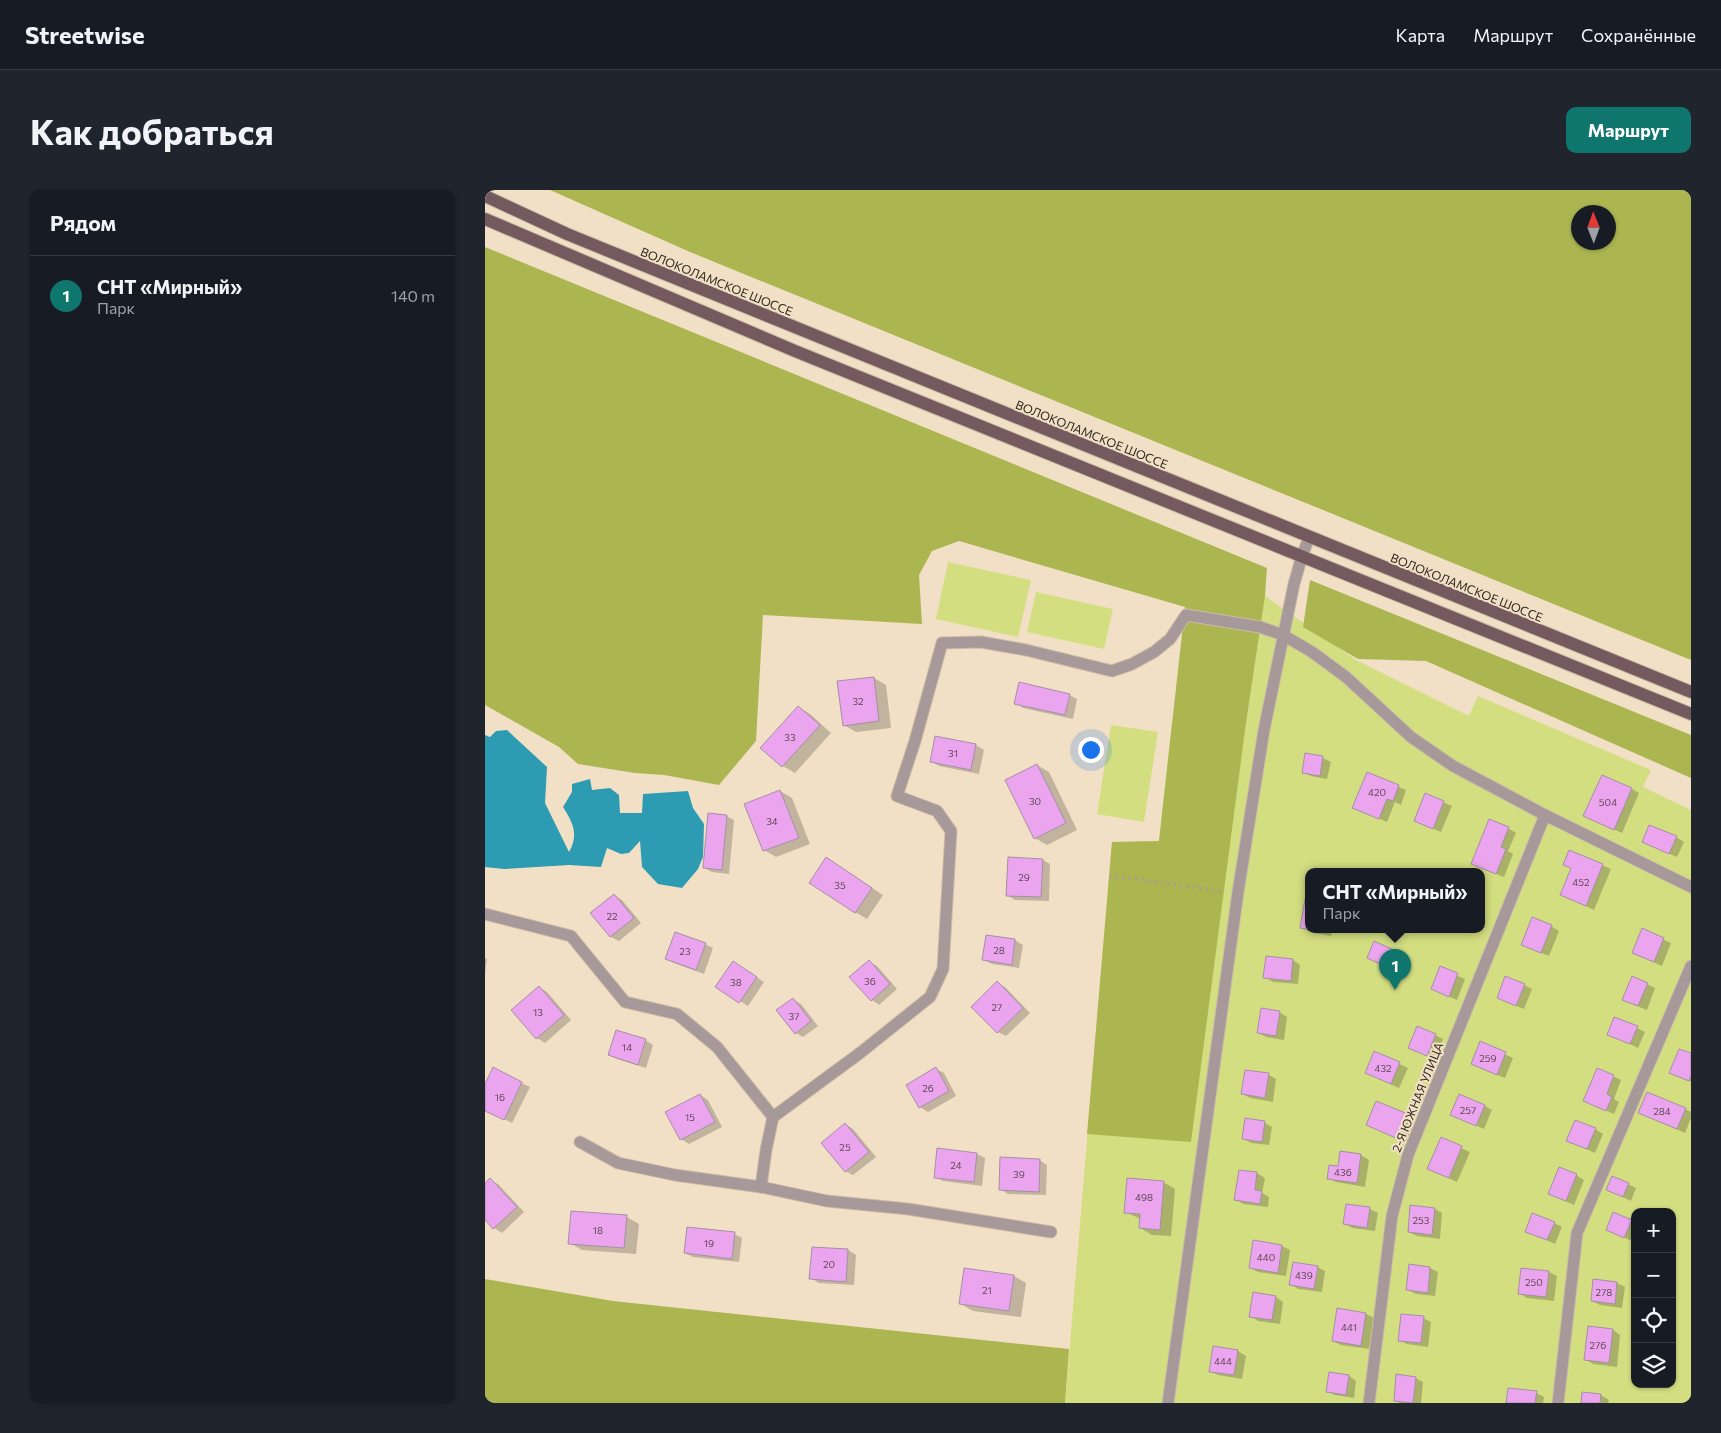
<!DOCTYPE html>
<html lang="ru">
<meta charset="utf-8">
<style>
:root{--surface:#171b24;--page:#20242c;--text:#f1f3f6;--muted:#9ea1a6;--line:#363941;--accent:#0f766e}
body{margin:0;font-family:Commissioner,sans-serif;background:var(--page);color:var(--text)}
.controls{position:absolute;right:15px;bottom:15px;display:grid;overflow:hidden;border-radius:10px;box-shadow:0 1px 4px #0004}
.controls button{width:45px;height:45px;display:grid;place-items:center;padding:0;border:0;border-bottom:1px solid var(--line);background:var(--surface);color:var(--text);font:25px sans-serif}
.compass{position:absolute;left:1086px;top:15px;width:45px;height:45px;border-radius:50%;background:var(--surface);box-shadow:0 1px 4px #0004;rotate:359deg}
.you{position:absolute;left:605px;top:559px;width:18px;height:18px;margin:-12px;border:4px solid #fff;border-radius:50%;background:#1a73e8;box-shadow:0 0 0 8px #1a73e833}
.badge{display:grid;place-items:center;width:32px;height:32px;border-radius:50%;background:var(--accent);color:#fff;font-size:16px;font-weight:700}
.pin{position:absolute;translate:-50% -41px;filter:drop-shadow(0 1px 2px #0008)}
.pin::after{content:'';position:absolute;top:26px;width:18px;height:15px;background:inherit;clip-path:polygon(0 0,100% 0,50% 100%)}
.popup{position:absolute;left:820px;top:678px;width:180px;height:65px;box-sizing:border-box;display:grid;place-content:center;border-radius:10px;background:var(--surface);filter:drop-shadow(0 1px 4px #0005);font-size:16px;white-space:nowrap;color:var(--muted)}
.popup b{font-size:19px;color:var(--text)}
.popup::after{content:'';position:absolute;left:50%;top:100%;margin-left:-10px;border:10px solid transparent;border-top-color:var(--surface)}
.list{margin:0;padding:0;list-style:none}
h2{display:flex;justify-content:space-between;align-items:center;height:65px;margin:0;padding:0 20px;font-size:21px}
h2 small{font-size:16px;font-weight:400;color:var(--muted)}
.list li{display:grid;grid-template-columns:32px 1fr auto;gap:15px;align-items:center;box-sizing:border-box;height:80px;padding:0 20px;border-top:1px solid var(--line)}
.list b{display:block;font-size:19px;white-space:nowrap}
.list p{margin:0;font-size:16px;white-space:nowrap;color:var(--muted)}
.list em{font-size:16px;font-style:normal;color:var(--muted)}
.icon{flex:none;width:28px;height:28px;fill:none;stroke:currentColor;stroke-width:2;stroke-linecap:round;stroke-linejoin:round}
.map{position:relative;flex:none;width:1206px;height:1213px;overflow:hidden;border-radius:10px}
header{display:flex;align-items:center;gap:30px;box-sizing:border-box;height:70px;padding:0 25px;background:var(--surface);border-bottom:1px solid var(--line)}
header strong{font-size:24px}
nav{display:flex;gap:28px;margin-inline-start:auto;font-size:18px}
.intro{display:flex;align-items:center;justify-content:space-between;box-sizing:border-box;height:120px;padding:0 30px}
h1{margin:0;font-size:35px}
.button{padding:12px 22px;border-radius:10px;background:var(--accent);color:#fff;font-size:18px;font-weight:700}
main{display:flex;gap:30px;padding:0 30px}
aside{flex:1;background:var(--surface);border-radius:10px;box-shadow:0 1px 4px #0004}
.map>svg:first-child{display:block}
</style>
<header>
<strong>Streetwise</strong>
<nav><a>Карта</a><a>Маршрут</a><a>Сохранённые</a></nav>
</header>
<div class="intro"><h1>Как добраться</h1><a class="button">Маршрут</a></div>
<main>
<aside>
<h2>Рядом<small></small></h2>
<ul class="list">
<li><span class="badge">1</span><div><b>СНТ «Мирный»</b><p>Парк</p></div><em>140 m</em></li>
</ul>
</aside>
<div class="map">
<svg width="1206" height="1213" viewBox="0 0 1206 1213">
<rect width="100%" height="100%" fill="#f2e0c6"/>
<g fill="#d3de81" fill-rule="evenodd">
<polygon points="463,372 546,390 533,447 451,429"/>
<polygon points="551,402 628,419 619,459 542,442"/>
<path d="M780,406L871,470L984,526L993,506L1166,580L1158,597L1206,620V1213H580L627,652L674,651L687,532L760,540ZM824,681H996V739H824ZM1150,1022H1187V1194H1150Z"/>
<polygon points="626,535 673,542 659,632 612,624"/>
</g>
<g fill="#acb651" fill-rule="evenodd">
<path d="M65,0H1206V470L205,62ZM1124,22V52H1094V22Z"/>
<polygon points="0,57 782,378 780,406 760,540 706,952 602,944 627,652 674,651 700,417 474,351 447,361 434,385 437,434 278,425 271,551 234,595 179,585 150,583 93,574 74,557 0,515"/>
<polygon points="825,390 1206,545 1206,588 941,471 873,469 818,437"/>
<polygon points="0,1089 128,1111 584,1159 580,1213 0,1213"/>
</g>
<path fill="#2d9bb2" d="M22,540L62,577L60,613L84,662C94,644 88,633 78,617L87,602V594L105,589L107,600L125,598L134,605L135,623H157L158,604L203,601L208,618L219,634L218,667L213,679L197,698L173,694L157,677L155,651L144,663L136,664L122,658L116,677L84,675L19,679L0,677V545L5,547L11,541Z"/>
<g fill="#0003">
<polygon points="389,488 401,495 406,538 371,542 359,535"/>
<polygon points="584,505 592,509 588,529 538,518 531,513"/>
<polygon points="313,517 325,524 346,543 310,583 298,576 277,558"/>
<polygon points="451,547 491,555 499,560 494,584 454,576 446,571"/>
<polygon points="838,568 846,572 842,589 826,586 818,582"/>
<polygon points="552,575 564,582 592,640 562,655 550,648"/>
<polygon points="882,583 921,600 916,615 910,612 902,632 876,621"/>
<polygon points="1147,599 1154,603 1137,643 1108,630"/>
<polygon points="295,601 307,608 325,654 291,667 279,660"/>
<polygon points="941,605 967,616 956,642 931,631"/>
<polygon points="241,626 249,630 244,684 227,682 220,678"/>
<polygon points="1023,638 1031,643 1023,661 1028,664 1019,687 996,678"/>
<polygon points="1191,647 1199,652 1192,667 1166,656"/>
<polygon points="1084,661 1126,679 1109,720 1077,705 1087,679"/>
<polygon points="558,670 565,674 564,711 530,710 522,705"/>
<polygon points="353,676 398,705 382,729 370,722"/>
<polygon points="129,705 137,710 156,733 134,751 126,747 107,723"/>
<polygon points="1066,736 1074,741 1064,766 1046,759"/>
<polygon points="817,738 824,739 847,739 846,746 825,742"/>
<polygon points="1157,740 1186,753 1177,776 1148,763"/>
<polygon points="502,746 530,750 538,755 534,778 507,774 499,770"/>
<polygon points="889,753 917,765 911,780 883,768"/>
<polygon points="220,754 228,758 219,784 189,773 181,769"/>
<polygon points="0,768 2,769 0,784"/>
<polygon points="808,770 815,775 813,794 788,792 780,787"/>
<polygon points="384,772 392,776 412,799 394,815 387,810"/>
<polygon points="256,777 279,792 263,816 232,797"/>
<polygon points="956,778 980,789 972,810 947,799"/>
<polygon points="512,793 520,797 545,823 521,846 513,842"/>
<polygon points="1162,794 1170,798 1162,820 1147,814"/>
<polygon points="1039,795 1047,799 1039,819 1021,812"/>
<polygon points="54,797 62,802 86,830 60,853 52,848 28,820"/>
<polygon points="308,809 316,814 333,836 318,847 311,843"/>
<polygon points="794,822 802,827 799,850 781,847 773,843"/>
<polygon points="1152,838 1160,842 1153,858 1124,844"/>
<polygon points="950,845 958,849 950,869 924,858"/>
<polygon points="160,850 168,855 161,878 132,869 124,865"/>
<polygon points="995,853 1028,868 1020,888 995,878"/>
<polygon points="890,863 923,878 914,898 881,883"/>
<polygon points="1206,865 1206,892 1186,883"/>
<polygon points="8,879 45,897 27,933 0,920 0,897"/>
<polygon points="451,879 459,883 471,906 443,922 435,917"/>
<polygon points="1112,879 1136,890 1129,909 1134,912 1129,924 1099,911"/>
<polygon points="784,885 791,889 788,912 765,908 758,904"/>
<polygon points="215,905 223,910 237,937 204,954 196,949"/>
<polygon points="1000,916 1007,920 999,939 975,929"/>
<polygon points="1200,919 1206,922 1206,928 1200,943 1155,923"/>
<polygon points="922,925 930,929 921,952 882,935"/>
<polygon points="780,933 787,937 784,955 766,953 758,948"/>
<polygon points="360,934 368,939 391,967 368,985 360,981"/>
<polygon points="1110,939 1118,944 1110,963 1083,951"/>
<polygon points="956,949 985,962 972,992 944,979"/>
<polygon points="453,960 492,964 500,968 497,996 458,991 450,987"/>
<polygon points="856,962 876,965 884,970 880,997 851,992 844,988 854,977"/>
<polygon points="554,970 562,975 561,1005 523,1004 515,999"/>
<polygon points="755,981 772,983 780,988 777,1003 784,1007 783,1017 758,1014 751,1009"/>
<polygon points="1091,985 1099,990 1089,1015 1064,1004"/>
<polygon points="1128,987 1151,998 1146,1011 1122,999"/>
<polygon points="5,990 13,994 39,1022 17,1043 9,1038 0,1028 0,994"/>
<polygon points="678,992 690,999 686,1046 667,1045 655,1038 656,1029 640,1022"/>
<polygon points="862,1015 885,1019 893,1023 890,1041 867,1038 860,1033"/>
<polygon points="950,1019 957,1023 955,1049 932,1046 924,1042"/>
<polygon points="142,1027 154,1034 151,1064 97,1060 85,1053"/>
<polygon points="1146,1031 1150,1033 1150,1045 1147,1051 1122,1040"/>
<polygon points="1069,1033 1077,1037 1070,1054 1041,1041"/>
<polygon points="249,1044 257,1048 254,1072 208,1067 200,1063"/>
<polygon points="769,1052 797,1056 805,1060 801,1086 773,1082 765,1078"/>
<polygon points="328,1058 363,1060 371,1065 369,1095 334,1093 326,1088"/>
<polygon points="925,1076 945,1078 953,1082 950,1106 931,1104 923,1100"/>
<polygon points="832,1077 840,1081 837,1102 813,1099 806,1094"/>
<polygon points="1037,1079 1064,1082 1072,1086 1069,1111 1042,1108 1034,1103"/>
<polygon points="529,1086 541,1093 536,1127 488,1121 476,1114"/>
<polygon points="1132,1093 1140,1097 1137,1118 1115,1115 1107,1111"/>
<polygon points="791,1107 798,1112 795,1134 773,1131 766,1126"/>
<polygon points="881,1124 889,1128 884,1159 856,1155 848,1151"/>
<polygon points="938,1128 946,1132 943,1157 922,1154 914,1150"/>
<polygon points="1128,1140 1135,1145 1132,1177 1108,1174 1100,1169"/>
<polygon points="753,1161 761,1166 757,1189 733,1185 725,1181"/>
<polygon points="864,1186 871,1191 869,1208 850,1205 842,1201"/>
<polygon points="930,1188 938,1192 936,1213 915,1213 910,1210"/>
<polygon points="1024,1200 1051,1203 1059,1207 1058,1213 1023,1213"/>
<polygon points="1098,1203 1116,1205 1124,1210 1123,1213 1097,1213"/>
</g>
<g fill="#eba5ee" stroke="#a48fa5">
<polygon points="389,487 394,531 358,536 352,491"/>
<polygon points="534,492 585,504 580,525 529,514"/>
<polygon points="313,516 335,535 297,577 275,558"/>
<polygon points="450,546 491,554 486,580 445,572"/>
<polygon points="820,563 838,566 835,586 817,583"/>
<polygon points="552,574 581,633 549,649 520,590"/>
<polygon points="882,582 914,595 908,611 902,609 894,629 867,618"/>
<polygon points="1117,585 1147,598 1129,640 1098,626"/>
<polygon points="295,600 314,648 278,661 259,614"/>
<polygon points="940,603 959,611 948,639 929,631"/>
<polygon points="223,623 242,625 237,680 218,678"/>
<polygon points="1004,629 1024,637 1016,657 1021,659 1011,684 986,674"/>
<polygon points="1164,635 1192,646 1184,664 1157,652"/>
<polygon points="1084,660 1118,674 1101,716 1075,705 1086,678 1078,675"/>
<polygon points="341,667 387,698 370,723 324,693"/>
<polygon points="523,667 558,669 556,707 521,706"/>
<polygon points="129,704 149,728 125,747 105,723"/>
<polygon points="820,709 824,710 824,739 839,739 839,742 815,738"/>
<polygon points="1047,727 1067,735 1056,763 1036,755"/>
<polygon points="1157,738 1179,748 1169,772 1147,763"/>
<polygon points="190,742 221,753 211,780 180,769"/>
<polygon points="501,745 530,749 527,775 497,770"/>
<polygon points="889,751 909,760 902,777 882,768"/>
<polygon points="781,766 808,769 806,791 778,788"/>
<polygon points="384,770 405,794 386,811 364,787"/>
<polygon points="248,771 272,787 254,813 230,797"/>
<polygon points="955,776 973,783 964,807 946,799"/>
<polygon points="1020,786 1040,794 1031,816 1012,808"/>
<polygon points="1147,786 1163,793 1153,816 1137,810"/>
<polygon points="512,791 538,818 512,843 486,817"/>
<polygon points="54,796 79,825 51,849 26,820"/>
<polygon points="308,808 326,831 310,844 291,820"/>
<polygon points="776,818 795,821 791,846 772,843"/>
<polygon points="1129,827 1153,836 1145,854 1122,845"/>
<polygon points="932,836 951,844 942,866 923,858"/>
<polygon points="131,840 161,849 153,875 123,865"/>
<polygon points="995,851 1021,862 1012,885 986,874"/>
<polygon points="1194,859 1206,863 1206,886 1204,891 1184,883"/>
<polygon points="889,861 915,872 906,894 880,883"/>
<polygon points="8,877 37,892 19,930 0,921 0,894"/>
<polygon points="451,877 464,901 434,918 421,895"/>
<polygon points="1112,878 1129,885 1122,904 1127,907 1121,921 1098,911"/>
<polygon points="760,880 784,883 780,908 756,904"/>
<polygon points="1162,902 1201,918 1192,939 1153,923"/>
<polygon points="215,904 230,932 195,950 180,922"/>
<polygon points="974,904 1000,915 991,936 965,925"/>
<polygon points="891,911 923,924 913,949 881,935"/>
<polygon points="760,928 780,931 777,952 757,949"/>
<polygon points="1090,930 1111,938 1102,959 1081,951"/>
<polygon points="360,933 384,962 360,982 336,953"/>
<polygon points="956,947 977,956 964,988 942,979"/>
<polygon points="452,958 492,963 489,992 449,988"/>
<polygon points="855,961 876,964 872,993 842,989 844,975 853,976"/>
<polygon points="515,967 555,969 554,1002 514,1000"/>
<polygon points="1074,977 1092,984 1081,1011 1063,1004"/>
<polygon points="754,980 772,982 770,1000 777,1001 775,1014 749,1010"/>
<polygon points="1127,986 1144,993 1138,1007 1121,1000"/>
<polygon points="5,988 32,1017 8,1039 0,1030 0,993"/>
<polygon points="642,988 679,991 675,1040 654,1038 655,1024 639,1023"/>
<polygon points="861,1014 885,1017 882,1038 858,1034"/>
<polygon points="925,1015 950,1018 947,1045 923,1042"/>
<polygon points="86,1021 142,1025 139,1058 83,1054"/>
<polygon points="1128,1022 1147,1030 1139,1048 1121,1040"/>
<polygon points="1047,1023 1070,1032 1062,1050 1040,1042"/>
<polygon points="202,1037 250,1042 247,1069 199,1063"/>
<polygon points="768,1050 797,1055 793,1083 764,1078"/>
<polygon points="327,1057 363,1059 361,1092 324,1089"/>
<polygon points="808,1072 833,1076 829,1099 804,1095"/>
<polygon points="924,1074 945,1077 943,1103 921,1100"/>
<polygon points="479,1078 529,1085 524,1121 474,1114"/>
<polygon points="1036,1078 1064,1081 1061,1107 1033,1104"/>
<polygon points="1108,1089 1132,1092 1130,1114 1106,1111"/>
<polygon points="768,1102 791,1106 787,1130 764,1127"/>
<polygon points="852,1118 881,1123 876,1156 847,1151"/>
<polygon points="916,1124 939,1126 936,1153 913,1151"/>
<polygon points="1103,1136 1128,1139 1124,1173 1099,1170"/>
<polygon points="728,1156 753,1160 749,1185 724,1182"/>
<polygon points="844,1182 864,1185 861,1205 841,1202"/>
<polygon points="911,1184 931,1187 928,1213 909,1211"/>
<polygon points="1023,1198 1052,1201 1050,1213 1021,1213"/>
<polygon points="1097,1202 1116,1204 1115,1213 1096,1213"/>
</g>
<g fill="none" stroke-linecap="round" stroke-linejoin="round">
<defs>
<g id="service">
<polyline points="0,724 86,746 140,812 192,824 232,857 288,927 375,863 445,807 458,779 466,641 452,621 412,606 430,551 457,453 496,452 541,460 627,481 647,474 669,462 685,449 701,425 775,437 798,445 827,462 861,487 926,547 968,576 1060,625 1206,697"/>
<polyline points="288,927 281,960 276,997 342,1011 423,1019 566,1042"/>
<polyline points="95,952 133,973 190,985 276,997"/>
<polyline points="683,1213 753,702 779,540 809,394 817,366 824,348"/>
<polyline points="884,1213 907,1026 923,965 1060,625"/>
<polyline points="1073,1213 1092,1043 1206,776"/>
</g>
<g id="primary">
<polyline points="0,6 82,44 317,140 1206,502"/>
<polyline points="0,29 310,161 1206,524"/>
</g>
</defs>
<use href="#service" stroke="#cbbca5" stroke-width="13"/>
<use href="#primary" stroke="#cbbca5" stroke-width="14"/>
<polyline stroke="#ac9e8a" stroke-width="3" stroke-dasharray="2.5 4" stroke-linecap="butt" points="624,687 644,688 740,702"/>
<use href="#service" stroke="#a7989a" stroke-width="11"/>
<use href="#primary" stroke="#745a5e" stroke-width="12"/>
</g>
<g text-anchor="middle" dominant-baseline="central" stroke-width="4" stroke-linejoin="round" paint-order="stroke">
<g font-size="10" fill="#604954">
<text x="373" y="511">32</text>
<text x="305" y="547">33</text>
<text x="468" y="563">31</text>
<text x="892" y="602">420</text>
<text x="550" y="611">30</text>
<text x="1123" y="612">504</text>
<text x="287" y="631">34</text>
<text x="539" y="687">29</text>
<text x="1096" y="692">452</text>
<text x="355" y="695">35</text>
<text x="127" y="726">22</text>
<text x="514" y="760">28</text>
<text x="200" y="761">23</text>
<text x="385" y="791">36</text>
<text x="251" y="792">38</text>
<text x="512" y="817">27</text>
<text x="53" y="822">13</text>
<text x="309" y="826">37</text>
<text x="142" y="857">14</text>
<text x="1003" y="868">259</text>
<text x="898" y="878">432</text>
<text x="443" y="898">26</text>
<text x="15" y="907">16</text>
<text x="983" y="920">257</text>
<text x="1177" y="921">284</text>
<text x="205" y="927">15</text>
<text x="360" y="957">25</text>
<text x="471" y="975">24</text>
<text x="858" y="982">436</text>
<text x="534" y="984">39</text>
<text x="659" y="1007">498</text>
<text x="936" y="1030">253</text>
<text x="113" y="1040">18</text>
<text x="224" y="1053">19</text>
<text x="781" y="1067">440</text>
<text x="344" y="1074">20</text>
<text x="819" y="1085">439</text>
<text x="1049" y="1092">250</text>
<text x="502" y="1100">21</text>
<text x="1119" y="1102">278</text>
<text x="864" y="1137">441</text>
<text x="1113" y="1155">276</text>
<text x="738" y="1171">444</text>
</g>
<g font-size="12" fill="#312a20" stroke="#f2e0c6">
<text transform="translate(232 91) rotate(22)">ВОЛОКОЛАМСКОЕ ШОССЕ</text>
<text transform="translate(607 244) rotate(22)">ВОЛОКОЛАМСКОЕ ШОССЕ</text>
<text transform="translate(982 397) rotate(22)">ВОЛОКОЛАМСКОЕ ШОССЕ</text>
<text transform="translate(932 907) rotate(-68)">2-Я ЮЖНАЯ УЛИЦА</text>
</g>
</g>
</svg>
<div class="controls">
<button>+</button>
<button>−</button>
<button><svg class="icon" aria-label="locate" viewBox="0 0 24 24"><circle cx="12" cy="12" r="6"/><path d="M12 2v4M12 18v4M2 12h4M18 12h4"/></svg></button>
<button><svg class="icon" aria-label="layers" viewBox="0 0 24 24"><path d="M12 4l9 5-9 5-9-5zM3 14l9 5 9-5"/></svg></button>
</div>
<svg class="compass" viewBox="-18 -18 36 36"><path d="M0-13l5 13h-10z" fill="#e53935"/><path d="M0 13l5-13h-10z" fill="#9ea1a6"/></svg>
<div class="you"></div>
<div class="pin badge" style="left:910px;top:800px">1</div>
<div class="popup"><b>СНТ «Мирный»</b>Парк</div>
</div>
</main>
